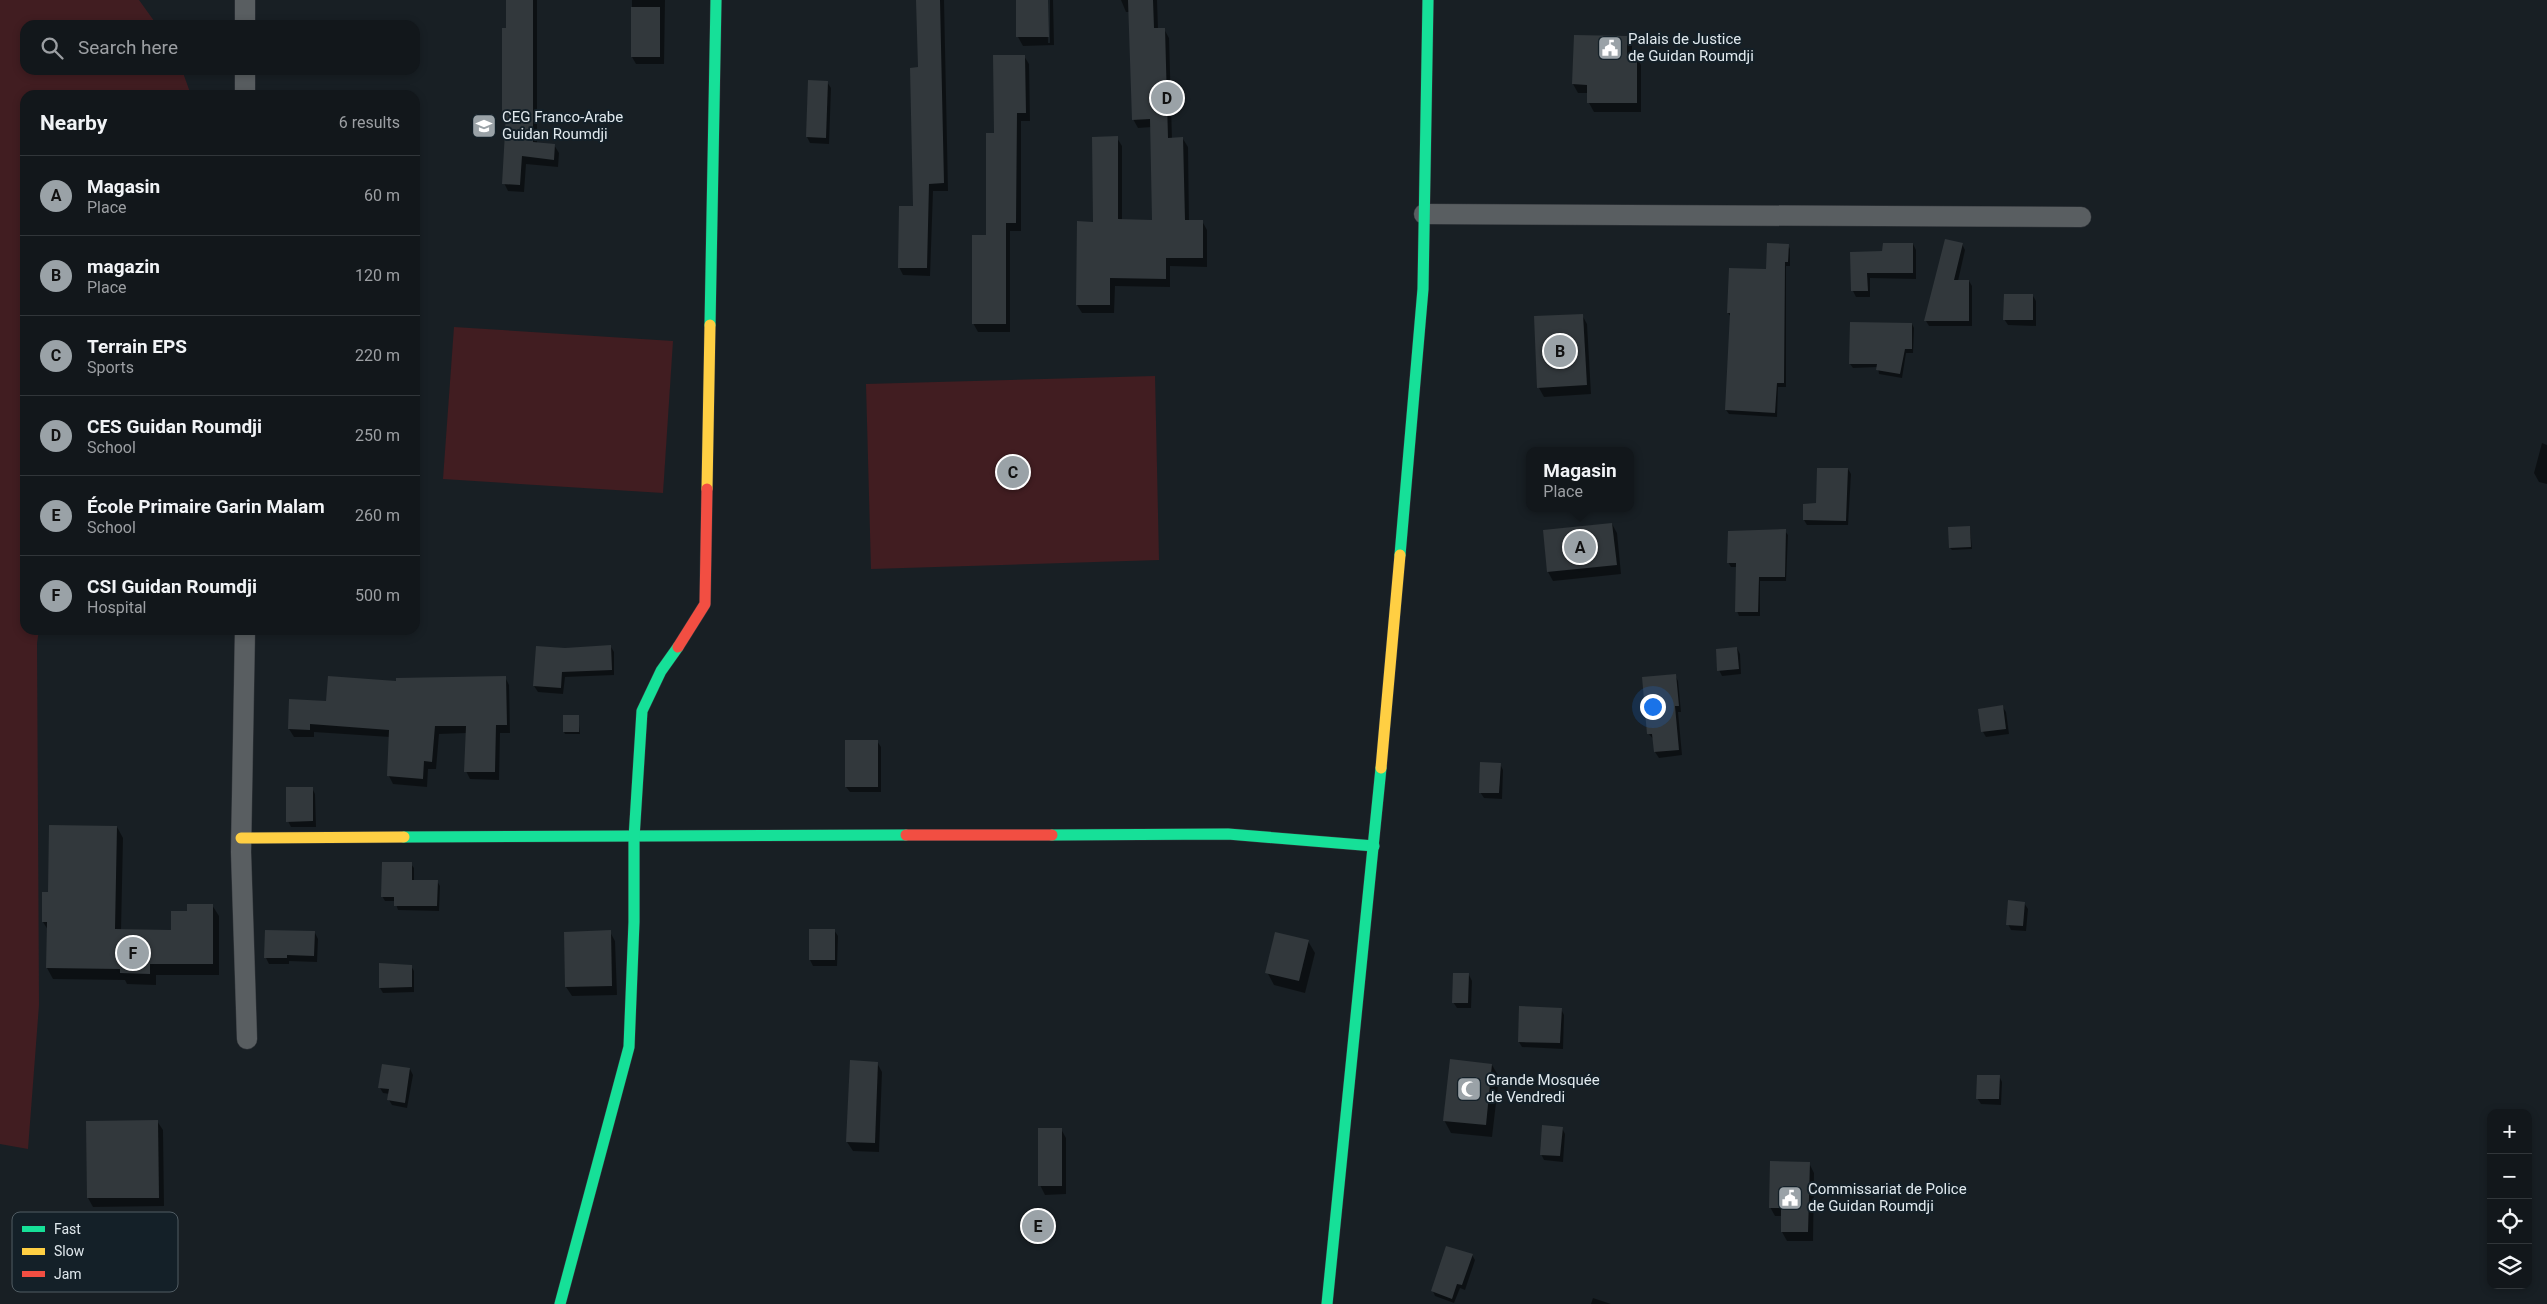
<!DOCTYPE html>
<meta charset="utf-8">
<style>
:root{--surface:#12171b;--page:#1f2428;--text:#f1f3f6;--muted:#9c9fa3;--line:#31363a;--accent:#9aa2a7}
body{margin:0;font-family:Roboto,sans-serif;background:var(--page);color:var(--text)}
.controls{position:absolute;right:15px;bottom:15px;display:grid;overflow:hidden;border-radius:10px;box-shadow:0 2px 8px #0003}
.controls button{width:45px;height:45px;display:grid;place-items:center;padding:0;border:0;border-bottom:1px solid var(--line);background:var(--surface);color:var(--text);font:25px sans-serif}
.you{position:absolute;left:1652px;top:706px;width:18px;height:18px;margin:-12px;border:4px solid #fff;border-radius:50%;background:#1a73e8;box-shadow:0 0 0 8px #1a73e833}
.badge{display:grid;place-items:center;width:32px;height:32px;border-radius:50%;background:var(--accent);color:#111;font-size:16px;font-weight:700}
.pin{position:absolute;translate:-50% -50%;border:2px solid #fff;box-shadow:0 1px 5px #0006}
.popup{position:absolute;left:1526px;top:447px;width:108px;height:65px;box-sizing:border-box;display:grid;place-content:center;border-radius:10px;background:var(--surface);filter:drop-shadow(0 1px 4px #0005);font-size:16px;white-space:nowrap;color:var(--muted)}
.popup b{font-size:19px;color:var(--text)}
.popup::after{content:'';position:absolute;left:50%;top:100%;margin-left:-10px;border:10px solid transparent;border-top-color:var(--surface)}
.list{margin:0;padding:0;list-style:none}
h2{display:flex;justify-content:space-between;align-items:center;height:65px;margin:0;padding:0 20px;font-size:21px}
h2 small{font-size:16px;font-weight:400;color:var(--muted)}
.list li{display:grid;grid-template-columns:32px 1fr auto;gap:15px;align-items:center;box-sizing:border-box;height:80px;padding:0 20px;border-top:1px solid var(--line)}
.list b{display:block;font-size:19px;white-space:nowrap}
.list p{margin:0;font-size:16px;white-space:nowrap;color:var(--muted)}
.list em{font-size:16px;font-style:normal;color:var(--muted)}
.icon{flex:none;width:28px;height:28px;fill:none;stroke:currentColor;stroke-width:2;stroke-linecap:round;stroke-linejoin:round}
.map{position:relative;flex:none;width:2547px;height:1304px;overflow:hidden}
.search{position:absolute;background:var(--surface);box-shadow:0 2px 8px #0003;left:20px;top:20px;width:400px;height:55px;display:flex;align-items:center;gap:12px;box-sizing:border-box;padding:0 18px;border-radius:15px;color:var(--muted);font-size:19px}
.panel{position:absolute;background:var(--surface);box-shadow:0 2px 8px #0003;left:20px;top:90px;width:400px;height:545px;border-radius:15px}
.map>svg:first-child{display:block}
</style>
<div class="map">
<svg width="2547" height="1304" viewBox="0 0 2547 1304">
<rect width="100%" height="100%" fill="#181f24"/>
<g fill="#411d21">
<polygon points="0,0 139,0 157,25 25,25 25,70 182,70 191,95 25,95 25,630 39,630 37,643 39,1005 28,1149 0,1144"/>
<polygon points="454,327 673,341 663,493 443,479"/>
<polygon points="1155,376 1159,560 871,569 866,384"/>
</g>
<g fill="#0007">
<polygon points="507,0 537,0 537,143 554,145 559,153 558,167 526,164 524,192 508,191 504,183 507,121 503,115 504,29 507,29"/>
<polygon points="632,0 665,0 664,64 636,64 632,57"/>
<polygon points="918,0 944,0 948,191 933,191 930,276 903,275 899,267 915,208 919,69"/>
<polygon points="1017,0 1047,0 1048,43 1050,43 1050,0 1053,0 1054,45 1023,46 1018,37"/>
<polygon points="1121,0 1157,0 1158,29 1164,29 1169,38 1172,139 1183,139 1188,147 1189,221 1202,221 1207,230 1207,267 1170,266 1170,287 1115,286 1114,313 1082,313 1077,305 1117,138 1122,146 1122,221 1154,221 1152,127 1138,128 1133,119 1130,12 1126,12"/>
<polygon points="1627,37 1632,46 1632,56 1636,56 1641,65 1641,112 1594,112 1589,103 1589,93 1578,93 1573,84"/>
<polygon points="1024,56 1029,64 1030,121 1021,121 1021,231 1010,231 1010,332 978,332 973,323 987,237 996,134"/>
<polygon points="809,82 827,82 831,88 829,144 810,143 807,137"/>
<polygon points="1946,240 1962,244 1965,250 1958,281 1969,281 1972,286 1972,326 1929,326 1926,321"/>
<polygon points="1913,244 1916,250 1916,279 1870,278 1870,297 1856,297 1853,291 1851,253 1884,252"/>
<polygon points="1788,245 1790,249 1790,266 1786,266 1786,387 1778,387 1777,417 1729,414 1726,410 1731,317 1728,313"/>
<polygon points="2033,296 2036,301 2036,326 2008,325 2004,319"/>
<polygon points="1582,315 1587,324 1591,394 1544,397 1539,388"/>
<polygon points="1852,324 1912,324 1914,328 1913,353 1906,353 1902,378 1879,374 1878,367 1853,368 1850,364"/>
<polygon points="2542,443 2547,445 2547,484 2539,482 2534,473"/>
<polygon points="1848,469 1851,474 1848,525 1807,525 1804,520"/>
<polygon points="1612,524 1617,533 1621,574 1553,581 1548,572"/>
<polygon points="1970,527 1972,549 1952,550 1950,548"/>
<polygon points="1785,531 1788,535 1786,581 1760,581 1760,616 1739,616 1737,611 1737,567 1731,567 1728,562"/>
<polygon points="611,647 614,652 614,675 565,677 563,694 538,692 534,686 565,649"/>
<polygon points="1737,648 1740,654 1741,674 1722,676 1719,670"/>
<polygon points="1675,675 1678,681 1681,712 1678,712 1682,755 1659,758 1655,752 1654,740 1649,734 1643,678"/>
<polygon points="505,677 509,685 510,733 500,733 499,780 470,779 466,771 467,733 439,734 436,769 428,769 427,787 393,784 389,776 390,737 314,732 314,737 294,737 289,729 327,702 398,683"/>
<polygon points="2002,706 2006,712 2009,734 1986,737 1983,732"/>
<polygon points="578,717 580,734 565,734 564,732"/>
<polygon points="877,741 881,747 881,792 850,792 846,787"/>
<polygon points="1500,764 1503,770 1502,799 1484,798 1480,792"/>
<polygon points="312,788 315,794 316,827 291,827 288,821"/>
<polygon points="117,827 123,838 121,931 172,931 188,912 212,905 219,916 219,975 156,975 156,985 127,984 125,980 53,979 47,968 48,930 43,922 50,894"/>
<polygon points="411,864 414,868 414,882 437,881 440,886 439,911 398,910 395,901 385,901 382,896"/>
<polygon points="2024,903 2028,909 2026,931 2011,930 2008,924"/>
<polygon points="834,930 838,936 837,966 813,966 810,960"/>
<polygon points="266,931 315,933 318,939 317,962 289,961 289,964 269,964 266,958"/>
<polygon points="610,932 615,941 617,995 572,996 566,987 565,933"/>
<polygon points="1308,941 1315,953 1305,993 1274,985 1267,972"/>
<polygon points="411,966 414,971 414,992 383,993 380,988"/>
<polygon points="1469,975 1472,981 1471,1008 1457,1008 1453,1002"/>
<polygon points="1561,1009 1564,1015 1563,1049 1522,1047 1519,1042"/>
<polygon points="851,1062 877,1063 882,1072 879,1152 853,1151 847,1142"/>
<polygon points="1492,1065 1499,1077 1492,1137 1451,1133 1444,1120"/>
<polygon points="410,1069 413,1075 407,1108 392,1105 389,1100 390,1094 383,1093 380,1088"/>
<polygon points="1999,1076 2002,1082 2001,1105 1981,1104 1977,1098"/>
<polygon points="157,1121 163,1130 164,1206 93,1207 88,1198 88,1122"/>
<polygon points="1562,1128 1565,1134 1563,1162 1544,1160 1541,1154"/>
<polygon points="1061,1129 1066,1138 1066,1194 1045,1195 1040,1185"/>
<polygon points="1809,1163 1814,1173 1813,1241 1787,1241 1782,1232 1782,1216 1775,1216 1770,1207"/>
<polygon points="1472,1255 1475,1260 1465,1290 1460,1288 1454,1303 1435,1296 1433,1291"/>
<polygon points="1593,1298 1611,1304 1591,1304"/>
</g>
<g fill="#32383c">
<polygon points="506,0 533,0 533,142 555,144 554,160 522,156 520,185 502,184 506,115 502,115 502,28 506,28"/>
<polygon points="916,0 940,0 944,183 929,184 927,268 898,268 899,206 913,206 910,68 918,67"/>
<polygon points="1016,0 1048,0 1049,37 1016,37"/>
<polygon points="1128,0 1153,0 1154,28 1165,28 1168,138 1183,137 1185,220 1203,220 1203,258 1166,258 1166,279 1110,278 1110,305 1076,305 1077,221 1093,222 1092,137 1118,136 1118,219 1152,220 1150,119 1132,120"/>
<rect x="631" y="7" width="29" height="50"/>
<polygon points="1574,35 1627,36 1627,55 1637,55 1637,103 1587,103 1587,85 1572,84"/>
<polygon points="993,55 1025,55 1026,113 1017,113 1016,223 1006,223 1006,324 972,324 972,235 986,235 986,133 994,133"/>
<polygon points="808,80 828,81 826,138 806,137"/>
<polygon points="1945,239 1963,243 1954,280 1969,280 1969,321 1924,321"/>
<polygon points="1767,243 1789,244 1788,262 1785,262 1784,383 1777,383 1775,413 1725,410 1730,313 1727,313 1729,268 1766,269"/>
<polygon points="1883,243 1913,243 1913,273 1867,273 1868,291 1851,291 1850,252 1882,251"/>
<polygon points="2004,294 2033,294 2033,320 2003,320"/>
<polygon points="1583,314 1587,385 1537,388 1534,316"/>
<polygon points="1850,322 1912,323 1912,349 1905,349 1900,374 1876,370 1877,364 1849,364"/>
<polygon points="1817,468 1848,468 1846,521 1803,520 1803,504 1816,503"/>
<polygon points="1612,523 1617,565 1547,572 1543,530"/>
<polygon points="1970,526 1971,547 1949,548 1948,527"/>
<polygon points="1786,529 1785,577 1759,577 1758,612 1735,612 1736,563 1727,563 1728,531"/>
<polygon points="611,645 612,670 562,672 561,688 533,686 536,646 565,648"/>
<polygon points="1737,647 1739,669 1717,671 1716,649"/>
<polygon points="1676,674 1679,706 1675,706 1679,750 1654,752 1652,734 1647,734 1642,677"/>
<polygon points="328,676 396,681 396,678 506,676 507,725 496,725 495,772 464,772 466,726 435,726 432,762 424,761 423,779 387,776 389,730 310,724 310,730 288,729 289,699 326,701"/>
<polygon points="2003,705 2006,729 1981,732 1978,709"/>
<rect x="563" y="715" width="16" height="17"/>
<rect x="845" y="740" width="33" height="47"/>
<polygon points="1480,762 1501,763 1499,793 1479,793"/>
<polygon points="286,787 313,787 313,821 286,822"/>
<polygon points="49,825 117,826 115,929 171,930 171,911 187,911 187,904 213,904 213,964 150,964 150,974 120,973 120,969 46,968 47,922 42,922 42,892 48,892"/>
<polygon points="382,862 412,862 412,880 438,880 437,906 394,906 394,897 381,897"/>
<polygon points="2008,900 2025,902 2023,926 2006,925"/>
<rect x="809" y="929" width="26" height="31"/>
<polygon points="265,930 315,931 314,956 287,955 287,958 264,958"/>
<polygon points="611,930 612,986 565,987 564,932"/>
<polygon points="1275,932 1309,940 1299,981 1265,973"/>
<polygon points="379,963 412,965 412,987 379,988"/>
<polygon points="1453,973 1469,973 1468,1003 1452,1003"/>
<polygon points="1519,1006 1562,1008 1560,1043 1518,1042"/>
<polygon points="1450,1059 1492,1064 1486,1125 1443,1121"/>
<polygon points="850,1060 878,1062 875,1143 846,1142"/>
<polygon points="382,1064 410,1068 405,1103 387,1100 389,1089 378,1088"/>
<polygon points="1977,1075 2000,1075 1999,1099 1976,1099"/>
<polygon points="158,1120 159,1198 87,1198 86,1121"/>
<polygon points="1542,1125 1563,1127 1560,1156 1540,1155"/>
<rect x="1038" y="1128" width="24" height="58"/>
<polygon points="1770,1161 1810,1162 1808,1232 1781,1232 1781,1208 1769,1208"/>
<polygon points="1446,1246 1473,1254 1462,1285 1457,1284 1452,1299 1431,1291"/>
</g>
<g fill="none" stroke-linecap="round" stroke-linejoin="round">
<defs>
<g id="street">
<polyline points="245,25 245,0"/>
<polyline points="245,95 245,70"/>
<polyline points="1424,214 2081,217"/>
<polyline points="245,630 241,852 247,1039"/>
</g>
<g id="fast">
<polyline points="710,325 716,0"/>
<polyline points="1400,555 1423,289 1428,0"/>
<polyline points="1052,835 1228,834 1374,846"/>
<polyline points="404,837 906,835"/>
<polyline points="560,1304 629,1047 634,922 634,838 642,711 661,671 678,647"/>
<polyline points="1327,1304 1381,768"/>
</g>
<g id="slow">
<polyline points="707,489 710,325"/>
<polyline points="1381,768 1400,555"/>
<polyline points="241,838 404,837"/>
</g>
<g id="jam">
<polyline points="678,647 705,604 707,489"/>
<polyline points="906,835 1052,835"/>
</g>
</defs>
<use href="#street" stroke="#35393e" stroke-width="21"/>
<use href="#fast" stroke="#35393e" stroke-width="12"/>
<use href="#slow" stroke="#35393e" stroke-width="12"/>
<use href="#jam" stroke="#35393e" stroke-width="12"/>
<use href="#street" stroke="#595e61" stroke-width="20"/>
<use href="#fast" stroke="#16e098" stroke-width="11"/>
<use href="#slow" stroke="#ffcf43" stroke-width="11"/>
<use href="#jam" stroke="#f24e42" stroke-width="11"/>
</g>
<defs>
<symbol id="civic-square" viewBox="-11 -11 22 22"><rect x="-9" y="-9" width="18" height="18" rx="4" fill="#9aa2a7" stroke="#142028"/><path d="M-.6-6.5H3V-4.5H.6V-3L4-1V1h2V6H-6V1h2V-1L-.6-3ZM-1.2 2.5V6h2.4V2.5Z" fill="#fff"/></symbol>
<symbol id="school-square" viewBox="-11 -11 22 22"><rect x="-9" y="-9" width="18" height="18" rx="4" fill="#9aa2a7" stroke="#142028"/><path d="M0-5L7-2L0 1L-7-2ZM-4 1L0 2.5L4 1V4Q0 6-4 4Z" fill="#fff"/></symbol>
<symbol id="mosque-square" viewBox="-11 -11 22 22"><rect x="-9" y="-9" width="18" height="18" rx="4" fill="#9aa2a7" stroke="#142028"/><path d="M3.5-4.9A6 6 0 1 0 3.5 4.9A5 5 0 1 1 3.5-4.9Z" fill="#fff"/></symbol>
</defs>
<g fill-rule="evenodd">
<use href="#civic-square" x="1596" y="34" width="28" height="28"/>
<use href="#school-square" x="470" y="112" width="28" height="28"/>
<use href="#mosque-square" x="1455" y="1075" width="28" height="28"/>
<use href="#civic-square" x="1776" y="1184" width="28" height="28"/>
</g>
<g text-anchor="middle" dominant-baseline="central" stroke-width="4" stroke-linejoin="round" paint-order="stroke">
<g font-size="15" fill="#e0e8ed" stroke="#142028" text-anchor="start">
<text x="1628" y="39">Palais de Justice<tspan x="1628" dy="17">de Guidan Roumdji</tspan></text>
<text x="502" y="117">CEG Franco-Arabe<tspan x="502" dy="17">Guidan Roumdji</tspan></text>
<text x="1486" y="1080">Grande Mosquée<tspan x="1486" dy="17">de Vendredi</tspan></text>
<text x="1808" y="1189">Commissariat de Police<tspan x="1808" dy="17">de Guidan Roumdji</tspan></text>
</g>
</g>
<rect x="12" y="1212" width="166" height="80" rx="8" fill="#142028" stroke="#515c63" stroke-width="1"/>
<rect x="22" y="1226" width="23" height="6" fill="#16e098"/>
<rect x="22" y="1248" width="23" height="7" fill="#ffcf43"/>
<rect x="22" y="1271" width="23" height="6" fill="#f24e42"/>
<g font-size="14" fill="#e0e8ed">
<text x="54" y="1234">Fast</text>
<text x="54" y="1256">Slow</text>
<text x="54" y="1279">Jam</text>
</g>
</svg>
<div class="controls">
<button>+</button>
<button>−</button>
<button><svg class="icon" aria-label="locate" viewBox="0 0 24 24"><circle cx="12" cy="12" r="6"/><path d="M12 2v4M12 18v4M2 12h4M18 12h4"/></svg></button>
<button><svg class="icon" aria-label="layers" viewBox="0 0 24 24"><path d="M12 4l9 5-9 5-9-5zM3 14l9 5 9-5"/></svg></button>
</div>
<div class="you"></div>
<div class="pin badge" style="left:1580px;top:547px">A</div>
<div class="popup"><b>Magasin</b>Place</div>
<div class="pin badge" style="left:1560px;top:351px">B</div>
<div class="pin badge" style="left:1013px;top:472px">C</div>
<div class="pin badge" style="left:1167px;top:98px">D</div>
<div class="pin badge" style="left:1038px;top:1226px">E</div>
<div class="pin badge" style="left:133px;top:953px">F</div>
<div class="search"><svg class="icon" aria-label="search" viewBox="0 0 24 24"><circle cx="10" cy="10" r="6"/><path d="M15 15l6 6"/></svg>Search here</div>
<section class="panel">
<h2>Nearby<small>6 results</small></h2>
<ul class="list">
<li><span class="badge">A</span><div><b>Magasin</b><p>Place</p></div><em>60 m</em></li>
<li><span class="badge">B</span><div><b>magazin</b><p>Place</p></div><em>120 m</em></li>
<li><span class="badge">C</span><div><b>Terrain EPS</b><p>Sports</p></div><em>220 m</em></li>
<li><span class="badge">D</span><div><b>CES Guidan Roumdji</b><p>School</p></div><em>250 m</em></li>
<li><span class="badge">E</span><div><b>École Primaire Garin Malam</b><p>School</p></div><em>260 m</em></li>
<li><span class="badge">F</span><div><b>CSI Guidan Roumdji</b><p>Hospital</p></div><em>500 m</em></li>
</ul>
</section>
</div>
